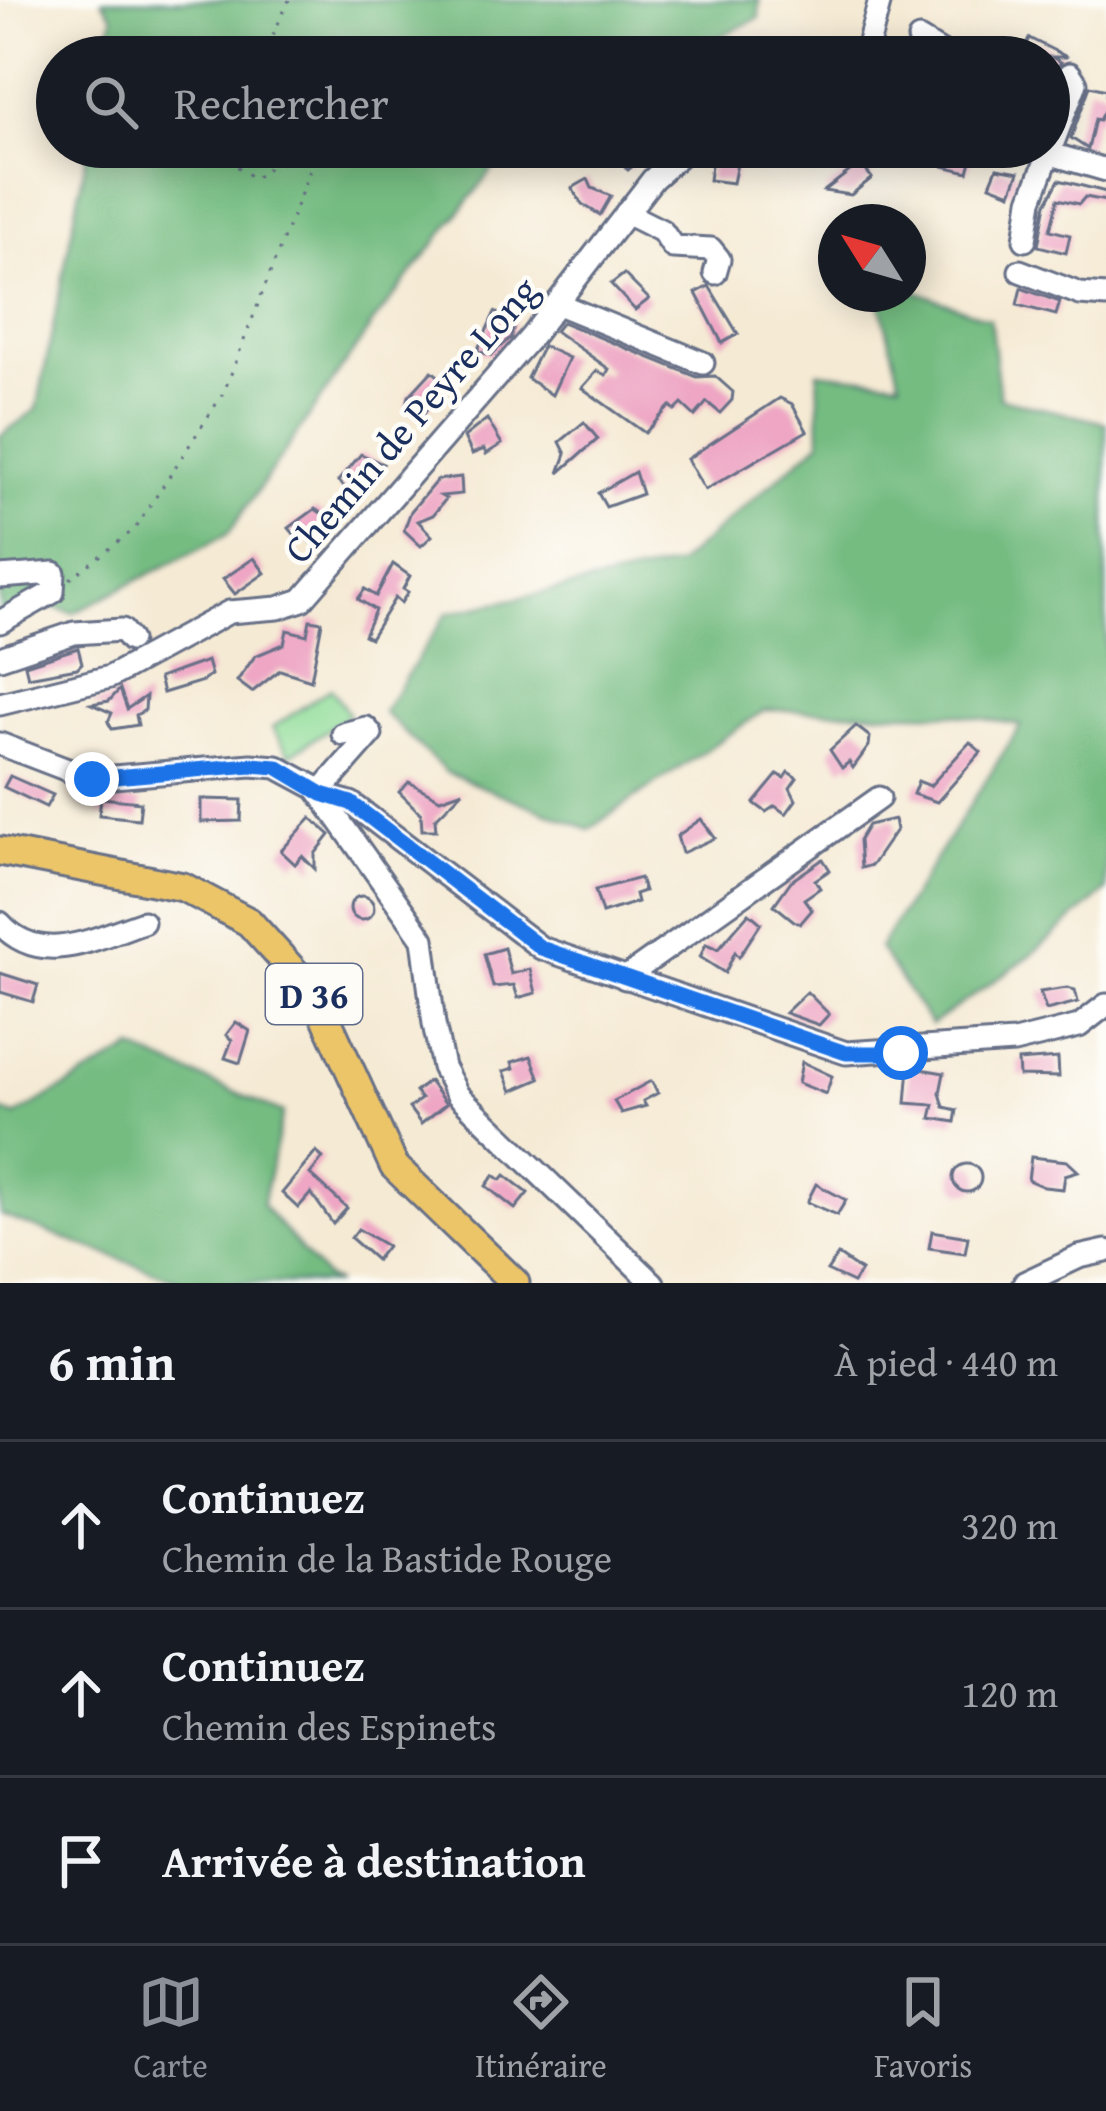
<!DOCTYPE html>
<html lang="fr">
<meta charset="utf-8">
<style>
:root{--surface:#171b24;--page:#20242c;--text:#f1f3f6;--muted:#9ea1a6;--line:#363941;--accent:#8c9099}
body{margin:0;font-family:"Gentium Book Plus",serif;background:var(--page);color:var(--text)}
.compass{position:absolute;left:818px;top:204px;width:108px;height:108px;border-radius:50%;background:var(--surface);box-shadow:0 6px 30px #0003;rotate:307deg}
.stop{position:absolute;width:36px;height:36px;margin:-27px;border:9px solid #1a73e8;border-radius:50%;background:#fff}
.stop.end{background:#1a73e8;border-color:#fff;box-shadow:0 3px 12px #0008}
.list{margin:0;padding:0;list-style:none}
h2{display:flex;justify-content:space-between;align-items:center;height:156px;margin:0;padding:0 48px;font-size:51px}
h2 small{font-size:39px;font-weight:400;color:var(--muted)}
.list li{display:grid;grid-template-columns:78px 1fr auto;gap:36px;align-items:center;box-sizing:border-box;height:168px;padding:0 48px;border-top:3px solid var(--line)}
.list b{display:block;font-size:45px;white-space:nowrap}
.list p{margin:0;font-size:39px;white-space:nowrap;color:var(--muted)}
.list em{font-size:39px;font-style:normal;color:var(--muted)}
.icon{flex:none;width:66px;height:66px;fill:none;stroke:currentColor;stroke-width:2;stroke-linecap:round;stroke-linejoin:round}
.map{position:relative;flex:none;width:1106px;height:1283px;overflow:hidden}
.search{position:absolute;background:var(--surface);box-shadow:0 6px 30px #0003;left:36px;right:36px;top:36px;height:132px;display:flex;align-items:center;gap:30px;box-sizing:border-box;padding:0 42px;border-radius:66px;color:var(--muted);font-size:45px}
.sheet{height:660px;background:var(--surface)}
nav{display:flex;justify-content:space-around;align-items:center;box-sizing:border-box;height:168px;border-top:3px solid var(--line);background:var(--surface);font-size:33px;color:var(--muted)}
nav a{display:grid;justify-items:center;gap:6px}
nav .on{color:var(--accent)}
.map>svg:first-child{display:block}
</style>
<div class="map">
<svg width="1106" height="1283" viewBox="0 0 1106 1283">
<rect width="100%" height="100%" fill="#fdfcf7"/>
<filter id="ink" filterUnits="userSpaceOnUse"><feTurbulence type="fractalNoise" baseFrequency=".00833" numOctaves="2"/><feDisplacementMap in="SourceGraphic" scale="24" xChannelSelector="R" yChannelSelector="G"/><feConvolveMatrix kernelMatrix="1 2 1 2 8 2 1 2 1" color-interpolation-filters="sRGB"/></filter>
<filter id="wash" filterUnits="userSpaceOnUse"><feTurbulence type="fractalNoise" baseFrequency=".004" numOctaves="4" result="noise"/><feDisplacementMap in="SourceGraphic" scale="48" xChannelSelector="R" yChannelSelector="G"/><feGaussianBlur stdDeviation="2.7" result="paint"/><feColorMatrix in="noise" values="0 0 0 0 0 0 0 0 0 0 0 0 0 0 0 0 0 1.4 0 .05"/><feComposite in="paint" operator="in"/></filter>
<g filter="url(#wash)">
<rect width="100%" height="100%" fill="#f5ead4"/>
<polygon fill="#91dd99" stroke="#56867c" stroke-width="3" points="331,688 349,715 290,755 272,728"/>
<g fill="#74bc81" stroke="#487670" stroke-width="3">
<polygon points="102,0 759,0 759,18 676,57 105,57 113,16"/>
<polygon points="88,147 510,147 373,323 228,534 73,613 32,601 0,615 0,436 37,409"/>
<polygon points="908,288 990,319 1000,398 1106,423 1106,891 1031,955 931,1025 879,948 1021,725 955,714 765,710 589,829 447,773 383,712 447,613 677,565 820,442 818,372 900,381 878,294 908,294"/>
<polygon points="133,1049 283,1113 262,1205 325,1277 337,1283 185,1283 0,1215 0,1110 15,1116"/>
</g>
<g id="blocks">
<g fill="#eea6c4">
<polygon points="1029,38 1067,57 1051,57 1061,62 1055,72 1049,69 1049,57 1029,57 1032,51 1024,48"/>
<polygon points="1090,86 1106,90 1106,107 1099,120 1095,119 1088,149 1071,138"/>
<polygon points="601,147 656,147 628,170 620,162 625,157 601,152"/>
<polygon points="924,147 975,147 968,172 943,166 946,157"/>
<polygon points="713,150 739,154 733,183 709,180"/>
<polygon points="860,163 872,178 851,195 824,191"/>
<polygon points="997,168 1019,172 1011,193 990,185"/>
<polygon points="588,179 592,188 611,196 600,215 582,204 572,188"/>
<polygon points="1059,180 1106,192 1106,201 1085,197 1079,204 1058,199 1050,230 1070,235 1066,253 1038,246 1046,204"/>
<polygon points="624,274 649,299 635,310 611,284"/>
<polygon points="709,286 738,334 722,343 696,293"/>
<polygon points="1021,288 1060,302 1056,315 1017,305"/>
<polygon points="495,312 515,322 511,337 491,355 477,351"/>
<polygon points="562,322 697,377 715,376 733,392 732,400 720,413 707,402 695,416 682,404 675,411 670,406 645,433 582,388 597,371 606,375 609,369 555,331"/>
<polygon points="543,346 569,358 552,395 527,378"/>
<polygon points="432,371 442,379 437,385 441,389 422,417 407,404 409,396"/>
<polygon points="780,398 792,404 807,431 705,490 687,459"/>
<polygon points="487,419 502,444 486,454 484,449 472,454 464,437"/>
<polygon points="584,422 598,439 559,473 566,454 560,442"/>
<polygon points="361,454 383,464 368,482 356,480 348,490 338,481"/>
<polygon points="635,472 642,494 606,507 598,493"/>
<polygon points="461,477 462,494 441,496 446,499 433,515 418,521 432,536 421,546 404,530 411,511 437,480"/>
<polygon points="315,509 335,522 310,542 305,536 299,540 289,528"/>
<polygon points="254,558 265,573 235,594 223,579"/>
<polygon points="393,564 410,576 403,589 408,592 401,603 395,598 370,638 364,635 375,610 358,599 365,589 376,596"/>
<polygon points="310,620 322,622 311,680 280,670 252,692 237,681 255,656 284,644 287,630 307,635"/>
<polygon points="78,648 82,663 77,668 28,677 25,665"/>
<polygon points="207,661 211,675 203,681 163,693 159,678"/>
<polygon points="120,689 127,709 146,696 145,710 136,715 138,725 112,729 108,722 112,713 91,704 109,701"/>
<polygon points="856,726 870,737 869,746 853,768 849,762 842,768 830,750"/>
<polygon points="970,742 981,752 937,802 913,794 918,781 930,786"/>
<polygon points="788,772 797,778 790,788 796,800 786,814 775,806 766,812 754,803 778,774 784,778"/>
<polygon points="10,776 53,795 46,807 4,787"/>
<polygon points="409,782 440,799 463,791 435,819 436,830 422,830 421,814 399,792"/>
<polygon points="101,798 141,802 139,819 99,815"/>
<polygon points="201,799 242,800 241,821 201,822"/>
<polygon points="311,818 330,835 315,854 315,869 302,856 295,864 281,851"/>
<polygon points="701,819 715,838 682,853 677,836"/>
<polygon points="894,819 896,830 872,865 861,868 859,840 868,825"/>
<polygon points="823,859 830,870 815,880 820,888 804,899 812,910 800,924 794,921 774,905 791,881"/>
<polygon points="640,878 644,891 635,894 637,902 602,913 595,890"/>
<circle cx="362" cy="908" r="12"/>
<polygon points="749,913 761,923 739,957 735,952 725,973 700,957 706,944 718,949"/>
<polygon points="504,948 511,974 530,969 536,993 518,998 514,985 493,987 484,954"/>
<polygon points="0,973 38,985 33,1002 0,992"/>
<polygon points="1067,988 1075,990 1078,1002 1046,1010 1040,992"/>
<polygon points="807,992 829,1014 819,1025 785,1013"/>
<polygon points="236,1022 250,1031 240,1063 225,1058 232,1040 226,1035"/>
<polygon points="531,1056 540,1079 512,1091 504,1071 514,1068 512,1062"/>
<polygon points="1058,1058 1059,1077 1019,1076 1018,1061"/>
<polygon points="802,1062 832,1076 826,1094 798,1083"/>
<polygon points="909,1067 944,1073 940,1093 944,1107 957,1110 955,1122 931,1118 934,1105 906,1103"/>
<polygon points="429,1081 446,1104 421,1124 409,1108 421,1099 415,1092"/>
<polygon points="651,1081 658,1093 643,1101 646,1106 621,1113 614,1101"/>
<polygon points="316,1152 323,1158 310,1174 347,1208 333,1224 311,1193 298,1208 282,1193"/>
<polygon points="1031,1157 1067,1161 1078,1171 1065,1175 1063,1189 1044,1187 1028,1180"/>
<circle cx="967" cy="1178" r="14"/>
<polygon points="494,1175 501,1180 505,1175 528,1193 515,1209 486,1186"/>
<polygon points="816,1184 846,1200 837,1215 807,1202"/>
<polygon points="358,1229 387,1246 376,1260 351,1238"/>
<polygon points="932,1231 968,1237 965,1253 929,1248"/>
<polygon points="838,1255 861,1271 853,1283 827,1271"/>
</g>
</g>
</g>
<g filter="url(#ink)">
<use href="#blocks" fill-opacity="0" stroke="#677087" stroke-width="3"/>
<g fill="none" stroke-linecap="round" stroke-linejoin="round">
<defs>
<g id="minor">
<polyline points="919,39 949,57"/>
<polyline points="865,57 880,0"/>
<polyline points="774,147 848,155"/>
<polyline points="1027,147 1106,170"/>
<polyline points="626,213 662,231 673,247 711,249 719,259 715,273"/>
<polyline points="1025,240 1031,200 1076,83 1070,74"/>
<polyline points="1020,271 1080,294 1106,296"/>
<polyline points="558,304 703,363"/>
<polyline points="0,577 54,573 53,592 0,622"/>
<polyline points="0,658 74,633 122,630 130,640"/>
<polyline points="0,704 110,677 229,612 278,608 302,600 531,337 653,179 689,147"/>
<polyline points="0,744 91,779 251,765 277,767 316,788 423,939 434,1024 443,1067 458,1095 653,1283"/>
<polyline points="320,792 371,734 366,728 343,734"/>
<polyline points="322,795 351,803 541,948 846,1053 1014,1042 1079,1026 1106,1005"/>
<path d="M0,923C41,969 95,938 143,922"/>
<polyline points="625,978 879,798"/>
<polyline points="1024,1283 1079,1257 1106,1251"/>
</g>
<polyline id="major" points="0,851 183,887 249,922 316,996 394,1166 515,1283"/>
</defs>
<use href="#minor" stroke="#677087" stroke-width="27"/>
<use href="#major" stroke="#677087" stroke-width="33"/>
<g stroke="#677087" stroke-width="3" stroke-dasharray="3 9" stroke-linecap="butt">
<polyline points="263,57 289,0"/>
<polyline points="232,147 229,160 254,179 295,147"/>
<polyline points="70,579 135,529 224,392 319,147"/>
</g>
<use href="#minor" stroke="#fff" stroke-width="21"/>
<use href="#major" stroke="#edc569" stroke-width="27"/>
</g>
</g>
<g fill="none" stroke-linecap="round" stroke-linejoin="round" filter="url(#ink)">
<polyline stroke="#1a73e8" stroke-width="15" points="92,779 251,765 277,767 322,794 351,803 541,948 846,1053 901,1053"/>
</g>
<g text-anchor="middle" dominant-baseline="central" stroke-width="9" stroke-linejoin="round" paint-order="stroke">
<rect fill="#fdfcf7" stroke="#5f6c8c" stroke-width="3" x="266" y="964" width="96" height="60" rx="9"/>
<g font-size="36" font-weight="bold" fill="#1b2f5e">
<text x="314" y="994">D 36</text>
</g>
<g font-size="39" fill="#1b2f5e" stroke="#fdfcf7">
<text transform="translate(410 419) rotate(-49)">Chemin de Peyre Long</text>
</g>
</g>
</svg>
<svg class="compass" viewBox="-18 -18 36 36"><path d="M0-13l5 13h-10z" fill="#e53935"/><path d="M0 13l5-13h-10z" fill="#9ea1a6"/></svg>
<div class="stop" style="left:901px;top:1053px"></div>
<div class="stop end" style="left:92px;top:779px"></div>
<div class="search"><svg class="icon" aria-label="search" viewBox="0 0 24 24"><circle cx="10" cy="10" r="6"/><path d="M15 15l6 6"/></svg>Rechercher</div>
</div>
<section class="sheet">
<h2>6 min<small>À pied · 440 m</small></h2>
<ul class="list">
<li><svg class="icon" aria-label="ahead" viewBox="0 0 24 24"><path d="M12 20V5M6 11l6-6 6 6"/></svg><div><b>Continuez</b><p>Chemin de la Bastide Rouge</p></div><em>320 m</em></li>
<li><svg class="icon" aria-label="ahead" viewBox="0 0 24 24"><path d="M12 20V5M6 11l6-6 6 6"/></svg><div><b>Continuez</b><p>Chemin des Espinets</p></div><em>120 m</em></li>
<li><svg class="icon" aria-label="arrive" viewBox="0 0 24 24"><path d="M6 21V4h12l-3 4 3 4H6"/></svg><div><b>Arrivée à destination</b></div></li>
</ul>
</section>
<nav>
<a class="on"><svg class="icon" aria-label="map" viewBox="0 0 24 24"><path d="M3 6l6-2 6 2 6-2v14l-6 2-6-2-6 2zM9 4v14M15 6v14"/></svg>Carte</a>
<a><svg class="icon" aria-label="directions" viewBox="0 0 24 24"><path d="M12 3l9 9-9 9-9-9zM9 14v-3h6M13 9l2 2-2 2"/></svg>Itinéraire</a>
<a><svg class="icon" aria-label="saved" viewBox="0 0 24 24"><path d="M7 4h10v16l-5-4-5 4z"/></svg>Favoris</a>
</nav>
